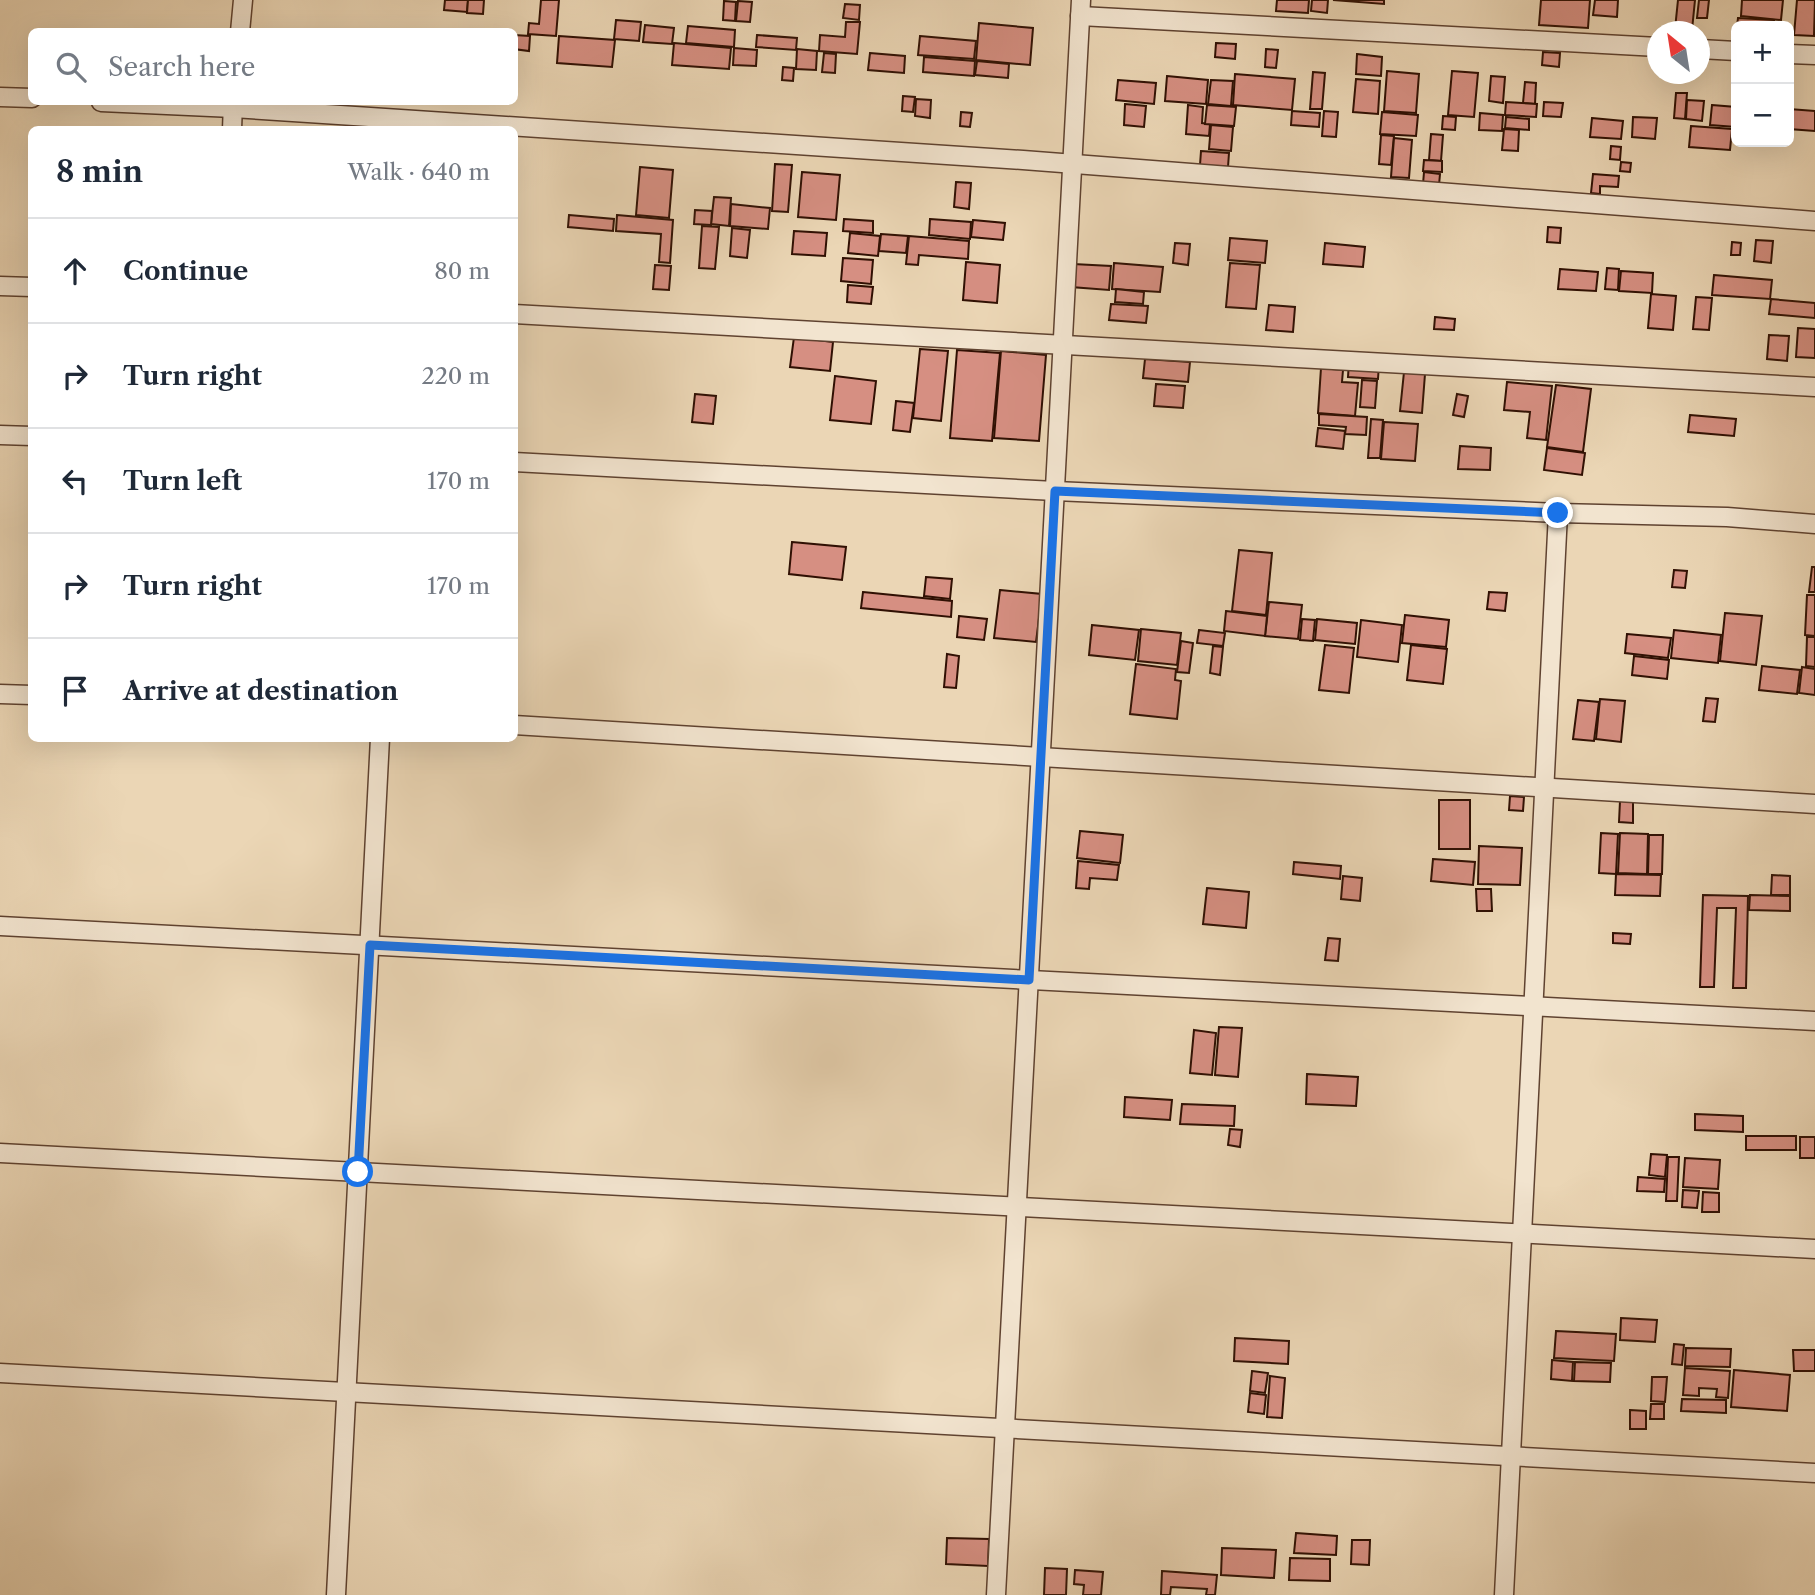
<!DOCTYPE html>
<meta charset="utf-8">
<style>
:root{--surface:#fff;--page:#f2f2f3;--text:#1f2937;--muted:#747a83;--line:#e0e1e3}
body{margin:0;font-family:"Libre Caslon Text",serif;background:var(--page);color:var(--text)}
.controls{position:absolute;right:21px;top:21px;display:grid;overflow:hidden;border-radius:10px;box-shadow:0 7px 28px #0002}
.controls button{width:63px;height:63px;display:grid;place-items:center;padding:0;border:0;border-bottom:2px solid var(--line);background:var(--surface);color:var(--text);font:35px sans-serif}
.compass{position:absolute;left:1647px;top:21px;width:63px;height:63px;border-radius:50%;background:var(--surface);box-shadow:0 7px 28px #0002;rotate:330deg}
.stop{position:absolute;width:21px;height:21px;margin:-16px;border:5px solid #1a73e8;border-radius:50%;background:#fff}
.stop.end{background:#1a73e8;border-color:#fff;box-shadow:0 2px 7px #0008}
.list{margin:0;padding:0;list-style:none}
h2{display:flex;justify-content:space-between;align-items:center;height:91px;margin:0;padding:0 28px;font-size:30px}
h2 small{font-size:23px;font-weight:400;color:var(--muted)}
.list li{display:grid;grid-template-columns:46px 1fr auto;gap:21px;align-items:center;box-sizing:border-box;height:105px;padding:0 28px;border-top:2px solid var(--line)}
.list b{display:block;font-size:26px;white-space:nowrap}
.list em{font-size:23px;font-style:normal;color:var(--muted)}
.icon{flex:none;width:38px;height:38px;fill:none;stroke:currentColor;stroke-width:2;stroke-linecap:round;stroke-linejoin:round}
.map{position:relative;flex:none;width:1815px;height:1595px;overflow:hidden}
.search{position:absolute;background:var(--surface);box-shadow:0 7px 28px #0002;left:28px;top:28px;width:490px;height:77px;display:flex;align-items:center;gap:18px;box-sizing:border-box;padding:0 24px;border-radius:10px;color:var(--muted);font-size:26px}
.panel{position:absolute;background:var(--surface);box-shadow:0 7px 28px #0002;left:28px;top:126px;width:490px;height:616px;border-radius:10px}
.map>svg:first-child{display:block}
</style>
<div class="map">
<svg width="1815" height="1595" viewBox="0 0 1815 1595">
<rect width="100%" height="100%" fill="#ebd6b5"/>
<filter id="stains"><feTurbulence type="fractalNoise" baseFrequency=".00286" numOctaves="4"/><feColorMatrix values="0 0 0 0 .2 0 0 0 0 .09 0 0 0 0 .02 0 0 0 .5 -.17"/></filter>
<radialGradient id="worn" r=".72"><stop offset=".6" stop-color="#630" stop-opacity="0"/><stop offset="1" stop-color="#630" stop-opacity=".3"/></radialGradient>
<g fill="#d68f82" stroke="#301003" stroke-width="2">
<polygon points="445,0 468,0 467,12 444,10"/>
<polygon points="468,0 484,0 483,14 467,13"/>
<polygon points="541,0 559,0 556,36 528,34 529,23 539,24"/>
<polygon points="1277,0 1309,0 1308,13 1276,11"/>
<polygon points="1312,0 1328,0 1327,13 1311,11"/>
<polygon points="1333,0 1384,0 1384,4"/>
<polygon points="1541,0 1590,0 1588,28 1539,25"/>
<polygon points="1595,0 1618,0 1617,17 1593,15"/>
<polygon points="1678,0 1695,0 1692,30 1675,29"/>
<polygon points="1699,0 1709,0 1707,18 1697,18"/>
<polygon points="1742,0 1783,0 1781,20 1741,16"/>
<polygon points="1797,0 1815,0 1814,36 1794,35"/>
<polygon points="724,1 736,2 735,21 723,20"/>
<polygon points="738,1 752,2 750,22 736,21"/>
<polygon points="845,4 860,5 859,20 843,18"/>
<polygon points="1738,18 1774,20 1774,26 1737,26"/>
<polygon points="616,20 641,22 639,41 614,39"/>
<polygon points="846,22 860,22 857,54 819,51 820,35 845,37"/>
<polygon points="979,23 1033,28 1030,65 976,60"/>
<polygon points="645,25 674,28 672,44 643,42"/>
<polygon points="688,26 735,30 734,47 686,43"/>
<polygon points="514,35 530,36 529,51 514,49"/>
<polygon points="757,35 797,38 796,50 756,47"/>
<polygon points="559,36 615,40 612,67 557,63"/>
<polygon points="920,36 976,41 974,59 918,55"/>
<polygon points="674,43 731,48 729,69 672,65"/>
<polygon points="1216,43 1236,44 1235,59 1215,57"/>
<polygon points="734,48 757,50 756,66 733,65"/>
<polygon points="797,49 817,51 816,70 796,69"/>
<polygon points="1266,49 1278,50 1276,68 1265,67"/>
<polygon points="1543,52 1560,53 1559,67 1542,65"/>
<polygon points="824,53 836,54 835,73 822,72"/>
<polygon points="870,53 905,56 904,73 868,70"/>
<polygon points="1357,54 1382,57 1381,76 1356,74"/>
<polygon points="924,57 975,61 974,76 923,72"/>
<polygon points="977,61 1009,64 1008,78 975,75"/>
<polygon points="783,67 794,68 793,81 782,80"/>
<polygon points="1387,71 1419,74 1416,113 1384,111"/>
<polygon points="1452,71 1478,73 1474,117 1448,115"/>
<polygon points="1313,72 1325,73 1322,109 1310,109"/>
<polygon points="1235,74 1295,79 1292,110 1233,105"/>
<polygon points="1167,76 1208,80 1206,104 1165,101"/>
<polygon points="1491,76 1505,77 1503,103 1489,101"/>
<polygon points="1356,79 1380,81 1378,114 1353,112"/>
<polygon points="1118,80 1156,83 1154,104 1116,100"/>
<polygon points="1211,80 1233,81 1231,106 1208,104"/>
<polygon points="1525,82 1536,83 1535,104 1523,103"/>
<polygon points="1676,93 1687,93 1685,119 1674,118"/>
<polygon points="903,96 915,97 913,112 902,111"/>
<polygon points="916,99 931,100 930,118 915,116"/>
<polygon points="1687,100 1704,101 1702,121 1686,119"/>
<polygon points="1506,102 1537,104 1536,117 1505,115"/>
<polygon points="1544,102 1563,103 1561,117 1543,116"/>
<polygon points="1125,104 1146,106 1144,127 1124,125"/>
<polygon points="1188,105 1203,107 1202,123 1210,124 1209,136 1186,134"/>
<polygon points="1207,105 1236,107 1234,126 1205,124"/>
<polygon points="1712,105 1736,107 1736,127 1710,125"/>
<polygon points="1789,109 1815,111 1815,131 1789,129"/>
<polygon points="1292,111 1320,113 1319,127 1291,125"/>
<polygon points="1324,111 1338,112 1336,137 1322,136"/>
<polygon points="961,112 972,113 970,127 960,126"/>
<polygon points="1382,112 1418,115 1416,136 1380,134"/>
<polygon points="1480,113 1503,115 1502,131 1479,130"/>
<polygon points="1443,116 1456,117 1455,130 1442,129"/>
<polygon points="1506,117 1529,119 1529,130 1505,128"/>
<polygon points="1633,117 1657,118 1655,139 1632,137"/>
<polygon points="1592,118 1623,121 1621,139 1590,137"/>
<polygon points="1211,125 1233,127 1231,151 1209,149"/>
<polygon points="1691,126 1732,129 1730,150 1689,147"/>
<polygon points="1504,129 1519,130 1518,151 1502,150"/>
<polygon points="1431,134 1443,135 1441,161 1429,160"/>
<polygon points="1381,135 1394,136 1391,165 1379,164"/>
<polygon points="1394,138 1412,140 1409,178 1391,177"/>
<polygon points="1611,146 1621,147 1620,160 1610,159"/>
<polygon points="1201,151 1229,153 1228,167 1200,165"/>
<polygon points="1424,160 1442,161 1442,172 1423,171"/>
<polygon points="1621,162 1631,163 1630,172 1620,171"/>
<polygon points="775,164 792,165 788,212 772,211"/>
<polygon points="640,167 673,170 669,218 636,215"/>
<polygon points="802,172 840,175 836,220 798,217"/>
<polygon points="1424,172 1440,174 1439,185 1423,184"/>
<polygon points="1593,174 1619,176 1618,187 1600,186 1600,194 1591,193"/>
<polygon points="956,182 971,183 969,209 954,207"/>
<polygon points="714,197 731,198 729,226 711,224"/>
<polygon points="731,204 770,208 768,229 730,226"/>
<polygon points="695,210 712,211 711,225 694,224"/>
<polygon points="569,215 614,219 613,231 568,227"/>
<polygon points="617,215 673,220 670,263 659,262 661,234 616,231"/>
<polygon points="844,219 873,221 873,233 843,231"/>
<polygon points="930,219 971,222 970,239 929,235"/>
<polygon points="973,220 1005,223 1003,240 971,237"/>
<polygon points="702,226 719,227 715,269 699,268"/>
<polygon points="1548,227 1561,228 1560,243 1547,242"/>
<polygon points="732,228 750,230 747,258 730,256"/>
<polygon points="794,231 827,233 825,256 792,254"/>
<polygon points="850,233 880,236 878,256 848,253"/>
<polygon points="881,234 908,236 906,253 879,251"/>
<polygon points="909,236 969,241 968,259 919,255 918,265 906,264"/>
<polygon points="1230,238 1267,241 1265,263 1228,260"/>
<polygon points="1756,240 1773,241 1771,263 1754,261"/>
<polygon points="1732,242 1741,243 1740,255 1731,255"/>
<polygon points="1175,243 1190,244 1188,265 1173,263"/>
<polygon points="1325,243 1365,247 1363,267 1323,264"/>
<polygon points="843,258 873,260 871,284 841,281"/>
<polygon points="966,262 1000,265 997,303 963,300"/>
<polygon points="1114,263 1163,267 1160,292 1112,289"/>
<polygon points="1230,263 1260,265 1256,309 1226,307"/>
<polygon points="1073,264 1111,266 1109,290 1071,287"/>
<polygon points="655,265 671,266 669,290 653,289"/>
<polygon points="1607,268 1619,269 1618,290 1605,289"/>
<polygon points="1560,269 1598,272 1596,291 1558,289"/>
<polygon points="1621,271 1653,273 1652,293 1619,291"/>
<polygon points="1714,275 1772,280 1770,299 1712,295"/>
<polygon points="848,285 873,287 871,304 847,302"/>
<polygon points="1116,289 1144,292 1143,304 1115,302"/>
<polygon points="1651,294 1676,296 1673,330 1648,328"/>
<polygon points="1696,297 1712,298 1709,330 1693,329"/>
<polygon points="1771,299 1815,303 1815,318 1769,314"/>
<polygon points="1111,304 1148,306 1146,323 1109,320"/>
<polygon points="1269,305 1295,307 1293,332 1266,330"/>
<polygon points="1435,317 1455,319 1454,330 1434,329"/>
<polygon points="1798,328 1815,329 1815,358 1796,357"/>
<polygon points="1769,335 1789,336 1787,361 1767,359"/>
<polygon points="794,337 833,342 830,371 790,367"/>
<polygon points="920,349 948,351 941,421 913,418"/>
<polygon points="957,350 1000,353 992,441 950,438"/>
<polygon points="1001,351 1046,355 1039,441 994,438"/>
<polygon points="1145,359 1190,362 1188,382 1143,378"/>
<polygon points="1349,361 1379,364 1378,379 1348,377"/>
<polygon points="1321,368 1343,370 1342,382 1358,383 1355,416 1318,413"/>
<polygon points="1404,372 1425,374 1422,413 1400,411"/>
<polygon points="835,376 876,381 871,424 830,420"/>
<polygon points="1362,380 1377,381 1375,408 1360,407"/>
<polygon points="1507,382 1552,386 1546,440 1527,438 1530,412 1504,410"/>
<polygon points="1156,384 1185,386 1183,408 1154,406"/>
<polygon points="1556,385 1591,389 1583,452 1547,447"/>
<polygon points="695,394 716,396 713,424 692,422"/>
<polygon points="1457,394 1468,396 1464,417 1453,415"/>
<polygon points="896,401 914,403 910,432 893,430"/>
<polygon points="1319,414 1367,417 1366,435 1345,434 1346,427 1319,425"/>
<polygon points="1690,415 1736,419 1734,436 1688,432"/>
<polygon points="1371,419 1383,420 1380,458 1368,458"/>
<polygon points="1384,422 1418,424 1415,461 1381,459"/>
<polygon points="1318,428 1345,431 1343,449 1316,446"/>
<polygon points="1460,446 1491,448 1490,470 1458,469"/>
<polygon points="1547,448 1585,453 1582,475 1544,470"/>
<polygon points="792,542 846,547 842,580 789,574"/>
<polygon points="1239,550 1272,553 1266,615 1232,611"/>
<polygon points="1812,567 1815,567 1815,592 1809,592"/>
<polygon points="1674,570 1687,571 1685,588 1672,587"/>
<polygon points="926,577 952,579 950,599 924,596"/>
<polygon points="1000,590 1042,594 1036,642 994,638"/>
<polygon points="863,592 952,601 951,617 861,608"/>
<polygon points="1489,592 1507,593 1505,611 1487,609"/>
<polygon points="1807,595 1815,595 1815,636 1805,635"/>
<polygon points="1269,602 1302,605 1298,639 1265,636"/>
<polygon points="1226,611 1267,616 1265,636 1224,631"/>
<polygon points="1725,613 1762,616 1756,665 1720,661"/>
<polygon points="1405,615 1449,620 1446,647 1402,643"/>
<polygon points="959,616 987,619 984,640 957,637"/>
<polygon points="1302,619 1315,620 1313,641 1300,640"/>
<polygon points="1317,619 1357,623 1355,644 1315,640"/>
<polygon points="1361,620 1402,625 1398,662 1357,657"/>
<polygon points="1092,625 1139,630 1135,660 1089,655"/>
<polygon points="1141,629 1181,633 1177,665 1138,661"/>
<polygon points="1199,630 1225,633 1223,646 1197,643"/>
<polygon points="1674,630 1721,635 1718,663 1671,658"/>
<polygon points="1627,634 1671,638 1668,658 1625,653"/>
<polygon points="1807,637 1815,637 1815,667 1806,666"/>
<polygon points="1181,641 1193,643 1189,673 1177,672"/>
<polygon points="1325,645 1354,648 1349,693 1319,690"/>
<polygon points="1411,645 1447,649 1443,684 1407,680"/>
<polygon points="1213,646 1223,647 1220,675 1210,673"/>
<polygon points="947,654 959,656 956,688 944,687"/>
<polygon points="1634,656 1669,660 1667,679 1632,675"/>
<polygon points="1136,664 1176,669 1175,680 1181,681 1177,719 1130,714"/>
<polygon points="1762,666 1800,670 1797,694 1759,690"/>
<polygon points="1802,667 1815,669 1815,695 1799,693"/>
<polygon points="1706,698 1718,699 1715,722 1703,721"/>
<polygon points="1600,699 1625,701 1621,742 1596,739"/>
<polygon points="1578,700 1599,702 1594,741 1573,739"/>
<polygon points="1510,796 1524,797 1523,811 1509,810"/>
<rect x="1439" y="800" width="31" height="49"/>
<polygon points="1620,801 1633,801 1633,823 1619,822"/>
<polygon points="1080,831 1123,835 1120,863 1077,858"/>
<polygon points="1601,833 1618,834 1616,874 1599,873"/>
<polygon points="1620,833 1648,834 1647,874 1618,873"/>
<polygon points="1649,835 1663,835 1662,874 1648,874"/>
<polygon points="1479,846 1522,848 1520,885 1478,884"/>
<polygon points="1433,859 1475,862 1473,885 1431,881"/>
<polygon points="1078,861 1119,865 1117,880 1090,878 1089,889 1076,888"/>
<polygon points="1294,862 1341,866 1340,879 1293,874"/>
<polygon points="1616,874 1661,875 1660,896 1615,895"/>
<polygon points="1772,875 1790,876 1790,895 1771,895"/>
<polygon points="1343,876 1362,878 1360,901 1341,899"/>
<polygon points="1207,888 1249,892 1246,928 1203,924"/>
<polygon points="1476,889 1491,889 1492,911 1477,911"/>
<polygon points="1703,895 1748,896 1746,988 1733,988 1736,908 1717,908 1714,987 1700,987"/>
<polygon points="1750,895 1790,896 1790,911 1749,910"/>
<polygon points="1613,933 1631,934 1630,944 1613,943"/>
<polygon points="1328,938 1340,939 1338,961 1325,960"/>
<polygon points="1219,1027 1242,1028 1238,1077 1215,1075"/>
<polygon points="1194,1030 1216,1033 1212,1075 1190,1073"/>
<polygon points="1307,1074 1358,1077 1356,1106 1306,1104"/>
<polygon points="1125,1097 1172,1100 1170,1120 1124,1117"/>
<polygon points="1182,1104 1235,1106 1234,1126 1180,1124"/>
<polygon points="1695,1114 1743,1116 1743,1132 1695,1130"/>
<polygon points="1230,1129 1242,1130 1240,1147 1228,1145"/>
<rect x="1746" y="1136" width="50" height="14"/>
<rect x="1800" y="1137" width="15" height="21"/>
<polygon points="1651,1154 1667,1155 1665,1177 1649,1175"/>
<polygon points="1668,1157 1679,1157 1677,1201 1666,1201"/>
<polygon points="1685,1158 1720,1160 1718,1189 1683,1187"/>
<polygon points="1638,1177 1665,1179 1664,1192 1637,1191"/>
<polygon points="1683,1190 1699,1191 1697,1208 1682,1207"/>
<polygon points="1703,1192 1719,1193 1719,1212 1702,1212"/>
<polygon points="1621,1318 1657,1320 1655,1342 1620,1340"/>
<polygon points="1556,1331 1616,1334 1614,1361 1554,1358"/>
<polygon points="1235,1338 1289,1341 1288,1364 1234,1361"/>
<polygon points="1674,1344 1684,1345 1682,1365 1672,1364"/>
<polygon points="1686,1348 1731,1349 1730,1367 1685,1366"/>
<polygon points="1793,1350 1815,1350 1815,1371 1794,1371"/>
<polygon points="1552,1360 1573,1362 1572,1381 1551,1379"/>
<polygon points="1575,1362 1611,1363 1610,1382 1574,1381"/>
<polygon points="1685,1368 1730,1371 1728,1398 1716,1397 1717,1389 1699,1388 1699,1396 1683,1395"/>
<polygon points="1734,1370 1790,1375 1787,1411 1731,1407"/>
<polygon points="1252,1371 1268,1373 1265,1393 1250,1391"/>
<polygon points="1270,1376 1285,1378 1282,1418 1267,1417"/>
<polygon points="1652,1377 1667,1377 1665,1402 1651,1401"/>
<polygon points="1250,1393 1266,1395 1264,1414 1248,1412"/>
<polygon points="1682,1399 1726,1400 1726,1413 1681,1411"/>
<polygon points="1651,1404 1664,1404 1664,1419 1650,1419"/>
<polygon points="1630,1410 1646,1411 1646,1429 1630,1429"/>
<polygon points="1296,1533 1337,1536 1336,1555 1294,1553"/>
<polygon points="947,1538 989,1539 988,1566 946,1564"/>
<polygon points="1352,1540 1370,1540 1369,1565 1351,1564"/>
<polygon points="1222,1548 1276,1550 1274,1578 1221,1575"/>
<polygon points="1290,1558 1330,1559 1330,1581 1289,1580"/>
<polygon points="1045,1568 1067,1569 1066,1595 1044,1595"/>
<polygon points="1075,1570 1103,1572 1101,1595 1083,1595 1084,1585 1074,1584"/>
<polygon points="1162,1571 1217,1575 1215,1595 1206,1595 1207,1589 1171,1587 1170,1595 1161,1595"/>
</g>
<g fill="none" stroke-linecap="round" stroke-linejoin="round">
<defs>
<g id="minor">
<polyline points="1080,16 1658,47"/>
<polyline points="240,32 243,0"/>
<polyline points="1700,49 1736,51"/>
<polyline points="1789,54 1815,55"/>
<polyline points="0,97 32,98"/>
<polyline points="101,102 233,108 1023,160 1815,221"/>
<polyline points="232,130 233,102"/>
<polyline points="0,286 32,287"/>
<polyline points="514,314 1815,387"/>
<polyline points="0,435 32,436"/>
<polyline points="514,462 1055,491 1558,513 1727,517 1815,524"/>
<polyline points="0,694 32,695"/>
<polyline points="514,725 1815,804"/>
<polyline points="0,926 1815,1021"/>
<polyline points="0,1153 1815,1249"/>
<polyline points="0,1373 1815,1473"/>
<polyline points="336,1595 380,738"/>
<polyline points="996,1595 1081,0"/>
<polyline points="1504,1595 1558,513"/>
</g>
</defs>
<use href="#minor" stroke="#5f4230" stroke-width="21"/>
<use href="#minor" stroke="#f2e4cf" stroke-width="18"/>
</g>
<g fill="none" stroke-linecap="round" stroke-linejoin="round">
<polyline stroke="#1a73e8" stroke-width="9" points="358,1172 370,945 1029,980 1055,491 1558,513"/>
</g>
<rect width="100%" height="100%" filter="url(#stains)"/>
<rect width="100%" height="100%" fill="url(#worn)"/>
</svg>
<div class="controls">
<button>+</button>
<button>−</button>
</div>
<svg class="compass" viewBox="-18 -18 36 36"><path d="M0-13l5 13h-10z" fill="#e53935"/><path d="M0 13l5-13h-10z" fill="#747a83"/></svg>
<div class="stop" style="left:358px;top:1172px"></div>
<div class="stop end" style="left:1558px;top:513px"></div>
<div class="search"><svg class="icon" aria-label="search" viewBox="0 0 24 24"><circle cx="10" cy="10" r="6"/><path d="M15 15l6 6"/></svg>Search here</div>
<section class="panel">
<h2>8 min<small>Walk · 640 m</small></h2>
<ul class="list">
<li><svg class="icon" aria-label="ahead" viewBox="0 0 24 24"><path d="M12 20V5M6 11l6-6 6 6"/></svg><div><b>Continue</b></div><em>80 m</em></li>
<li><svg class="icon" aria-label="right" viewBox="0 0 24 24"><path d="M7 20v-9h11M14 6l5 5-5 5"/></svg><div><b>Turn right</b></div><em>220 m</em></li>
<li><svg class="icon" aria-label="left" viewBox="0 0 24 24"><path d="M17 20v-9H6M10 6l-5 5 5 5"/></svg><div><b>Turn left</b></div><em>170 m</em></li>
<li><svg class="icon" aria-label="right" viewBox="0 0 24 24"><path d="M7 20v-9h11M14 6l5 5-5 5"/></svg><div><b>Turn right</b></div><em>170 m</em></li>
<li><svg class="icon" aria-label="arrive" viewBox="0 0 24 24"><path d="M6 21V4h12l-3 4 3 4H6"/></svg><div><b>Arrive at destination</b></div></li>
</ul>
</section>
</div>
